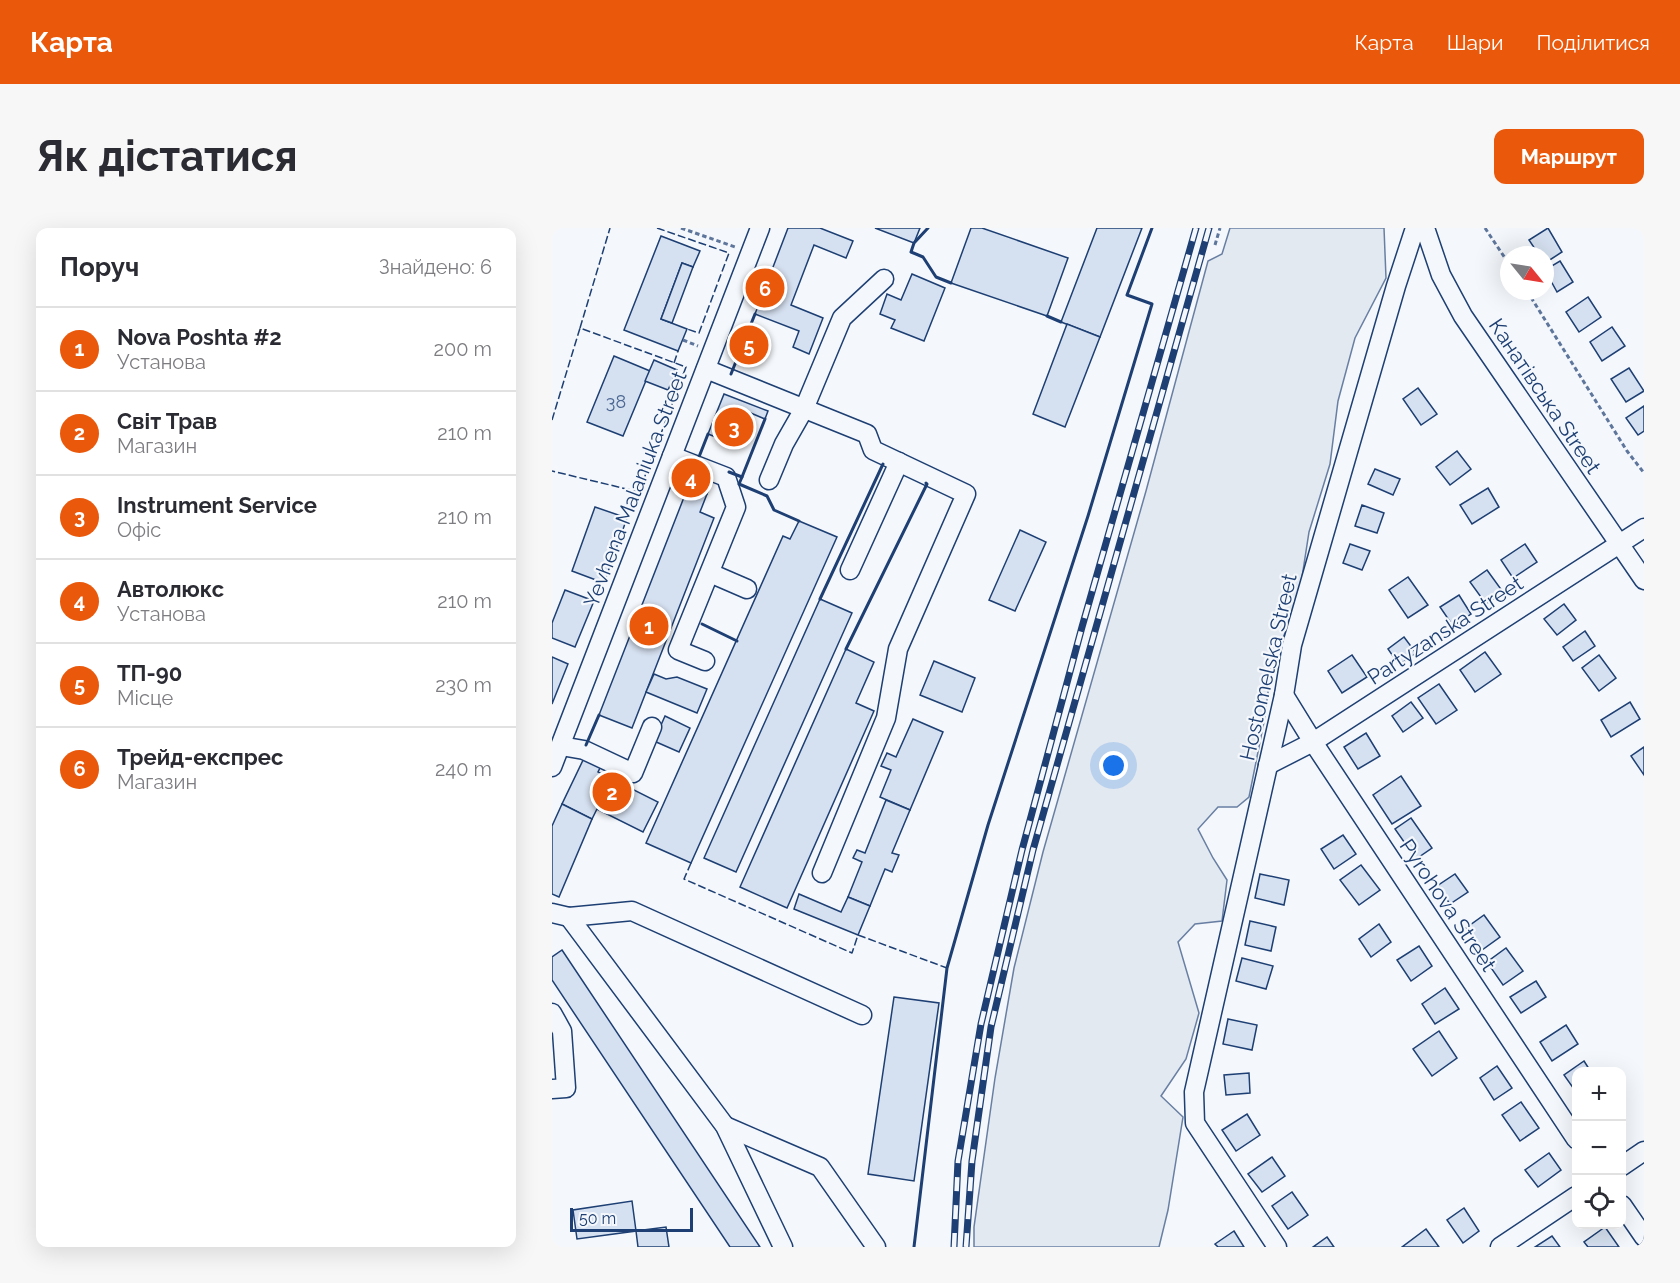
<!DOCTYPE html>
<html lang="uk">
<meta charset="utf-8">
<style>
:root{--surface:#fff;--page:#f7f7f7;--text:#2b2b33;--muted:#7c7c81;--line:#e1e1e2;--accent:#ea580c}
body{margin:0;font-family:Raleway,sans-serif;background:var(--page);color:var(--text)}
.controls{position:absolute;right:18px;bottom:18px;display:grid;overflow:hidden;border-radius:12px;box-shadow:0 6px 24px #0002}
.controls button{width:54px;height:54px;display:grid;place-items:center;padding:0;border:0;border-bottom:2px solid var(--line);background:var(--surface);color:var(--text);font:30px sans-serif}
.compass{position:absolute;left:948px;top:18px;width:54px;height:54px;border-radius:50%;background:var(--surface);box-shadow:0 6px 24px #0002;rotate:120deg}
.scale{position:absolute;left:18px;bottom:15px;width:123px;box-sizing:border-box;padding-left:6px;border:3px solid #1d3f73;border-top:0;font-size:16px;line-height:21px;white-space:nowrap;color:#1d3f73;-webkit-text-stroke:4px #f4f7fb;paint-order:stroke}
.you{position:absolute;left:562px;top:538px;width:21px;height:21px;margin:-15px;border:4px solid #fff;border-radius:50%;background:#1a73e8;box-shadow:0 0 0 9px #1a73e833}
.badge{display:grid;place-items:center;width:39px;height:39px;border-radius:50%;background:var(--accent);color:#fff;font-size:20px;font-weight:700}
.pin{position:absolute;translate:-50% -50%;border:3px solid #fff;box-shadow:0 2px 6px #0006}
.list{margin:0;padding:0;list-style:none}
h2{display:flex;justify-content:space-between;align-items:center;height:78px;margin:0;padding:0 24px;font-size:26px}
h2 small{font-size:20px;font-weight:400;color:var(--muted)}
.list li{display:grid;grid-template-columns:39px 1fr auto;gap:18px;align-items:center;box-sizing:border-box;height:84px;padding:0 24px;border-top:2px solid var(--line)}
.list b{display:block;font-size:22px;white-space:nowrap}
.list p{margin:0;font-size:20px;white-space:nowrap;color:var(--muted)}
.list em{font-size:20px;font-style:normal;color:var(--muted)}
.icon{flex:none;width:33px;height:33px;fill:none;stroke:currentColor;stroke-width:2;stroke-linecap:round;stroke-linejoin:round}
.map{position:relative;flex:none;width:1092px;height:1019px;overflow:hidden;border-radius:12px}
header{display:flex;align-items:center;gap:36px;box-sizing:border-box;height:84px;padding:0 30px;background:var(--accent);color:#fff}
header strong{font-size:28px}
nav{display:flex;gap:33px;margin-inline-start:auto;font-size:21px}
.intro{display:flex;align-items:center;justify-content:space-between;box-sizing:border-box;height:144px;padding:0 36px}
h1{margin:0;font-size:42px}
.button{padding:15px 27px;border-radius:12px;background:var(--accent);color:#fff;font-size:21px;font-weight:700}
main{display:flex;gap:36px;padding:0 36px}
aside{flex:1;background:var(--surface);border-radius:12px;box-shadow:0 6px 24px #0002}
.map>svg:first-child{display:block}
</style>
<header>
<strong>Карта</strong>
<nav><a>Карта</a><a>Шари</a><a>Поділитися</a></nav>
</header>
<div class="intro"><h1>Як дістатися</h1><a class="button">Маршрут</a></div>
<main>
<aside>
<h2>Поруч<small>Знайдено: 6</small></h2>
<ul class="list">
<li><span class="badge">1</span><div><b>Nova Poshta #2</b><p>Установа</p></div><em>200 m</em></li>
<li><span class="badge">2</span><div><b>Світ Трав</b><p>Магазин</p></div><em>210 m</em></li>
<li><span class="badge">3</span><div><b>Instrument Service</b><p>Офіс</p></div><em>210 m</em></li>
<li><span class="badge">4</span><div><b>Автолюкс</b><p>Установа</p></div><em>210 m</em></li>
<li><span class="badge">5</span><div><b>ТП-90</b><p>Місце</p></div><em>230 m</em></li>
<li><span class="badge">6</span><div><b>Трейд-експрес</b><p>Магазин</p></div><em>240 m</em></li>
</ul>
</aside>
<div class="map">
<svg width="1092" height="1019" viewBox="0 0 1092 1019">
<rect width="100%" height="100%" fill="#f4f7fb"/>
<polygon fill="#e3e9f0" stroke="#687fa3" stroke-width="1.5" points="678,0 832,0 834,50 803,110 786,173 778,236 757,304 746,375 720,435 712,494 697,569 685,579 666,579 646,601 661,630 675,652 670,693 643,696 626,714 647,785 634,831 609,868 631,889 616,982 607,1019 422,1019 422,999 443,850 462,740 491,624 594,263 656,33 670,26"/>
<g fill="#d5e0f0" stroke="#1d3f73" stroke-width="1.5">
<polygon points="236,0 268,0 301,13 294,30 262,17 239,77 271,90 257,126 241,119 247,103 203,86"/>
<polygon points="323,0 368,0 362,15"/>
<polygon points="419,0 430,0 516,30 495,88 399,55"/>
<polygon points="545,0 590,0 548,109 509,94"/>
<polygon points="996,0 1010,24 993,35 993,27 987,27 977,12"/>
<polygon points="109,8 148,23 141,39 130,35 109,91 135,101 126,123 72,102"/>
<polygon points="1008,33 1021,54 1005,64 993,42"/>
<polygon points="130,35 141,39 120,95 109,91"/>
<polygon points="360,46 393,60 372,113 339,100 343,92 328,86 335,66 349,72"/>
<polygon points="1036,69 1049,89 1027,104 1014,84"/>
<polygon points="515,96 548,109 513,199 481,186"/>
<polygon points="1060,99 1073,118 1050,133 1038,114"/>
<polygon points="194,110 205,114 200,125 189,121"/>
<polygon points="62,128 98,143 71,208 35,194"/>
<polygon points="102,132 125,142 116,162 93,153"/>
<polygon points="1077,140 1092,163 1074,174 1059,151"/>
<polygon points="866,160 885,186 869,197 851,171"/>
<polygon points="172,166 216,183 213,191 194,183 182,216 156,206"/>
<polygon points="1092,178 1092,203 1086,207 1074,190"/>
<polygon points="905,223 919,241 898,257 884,239"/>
<polygon points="823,241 848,251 841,267 816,256"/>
<polygon points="142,243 161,250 155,266 136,259"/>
<polygon points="136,259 155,266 148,284 162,290 80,500 47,487"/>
<polygon points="936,260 947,279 920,296 908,277"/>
<polygon points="810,277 832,285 825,305 803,298"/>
<polygon points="43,279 75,290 52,355 20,343"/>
<polygon points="247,293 285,309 139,635 94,615 231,308 238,311"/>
<polygon points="468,302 494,314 463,383 437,372"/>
<polygon points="798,316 818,323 810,342 791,335"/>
<polygon points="973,316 985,334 961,350 949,332"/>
<polygon points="935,342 951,364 934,376 918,354"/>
<polygon points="856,349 876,377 856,390 837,362"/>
<polygon points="13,362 42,373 23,419 0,410 0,395"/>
<polygon points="907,367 919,386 901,398 888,379"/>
<polygon points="268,371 300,385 184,644 152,630"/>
<polygon points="1012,376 1024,392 1005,407 992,391"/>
<polygon points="1033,403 1043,418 1021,433 1011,419"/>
<polygon points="852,409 864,425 847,437 836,421"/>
<polygon points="294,421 322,434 304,475 322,483 235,680 188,659"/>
<polygon points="933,424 949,446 923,464 908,442"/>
<polygon points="800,427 815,449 790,465 776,443"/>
<polygon points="1047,427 1064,450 1047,463 1030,440"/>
<polygon points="0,429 16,436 0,476"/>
<polygon points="382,433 423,450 410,484 368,467"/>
<polygon points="102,446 114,451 125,449 155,461 145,485 94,464"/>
<polygon points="887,456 905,482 884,496 866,470"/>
<polygon points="859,474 871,490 851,504 840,488"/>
<polygon points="1078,474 1088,491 1059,509 1049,492"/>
<polygon points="113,488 138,500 127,524 102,513"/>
<polygon points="361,491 391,504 358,582 328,569 339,542 329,538 335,525 344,529"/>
<polygon points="814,505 828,528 806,541 792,519"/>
<polygon points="1092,519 1092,547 1079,528"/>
<polygon points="33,528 50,536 46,544 106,574 91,604 45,581 40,591 10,576"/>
<polygon points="849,548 869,578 840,596 821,567"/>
<polygon points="334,572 358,582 340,625 347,627 340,644 333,641 318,678 296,669 310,634 301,630 305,622 313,625"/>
<polygon points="10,576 40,591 7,669 0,666 0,598"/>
<polygon points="859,590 880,620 864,631 843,601"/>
<polygon points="791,607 804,626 782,641 769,621"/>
<polygon points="809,637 828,662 807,677 788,652"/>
<polygon points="708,646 737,652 732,677 703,670"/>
<polygon points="903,646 916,664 898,676 885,658"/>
<polygon points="247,666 289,684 296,669 318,678 306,707 242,681"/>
<polygon points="932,687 948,709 930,722 914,700"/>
<polygon points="698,693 724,699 719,723 693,717"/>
<polygon points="827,696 839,714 819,729 807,711"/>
<polygon points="867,718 880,738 859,753 845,732"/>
<polygon points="954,720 971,743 951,757 935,734"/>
<polygon points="10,722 208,1019 178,1019 0,752 0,729"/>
<polygon points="690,730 721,738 714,761 684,753"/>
<polygon points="984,753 994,769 969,785 958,769"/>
<polygon points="893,760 907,781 883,796 870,776"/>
<polygon points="342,769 387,775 362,953 316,946"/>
<polygon points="676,791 705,797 700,822 671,816"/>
<polygon points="1014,797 1026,816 1000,833 988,814"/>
<polygon points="887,803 905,830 880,848 861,821"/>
<polygon points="1032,833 1039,844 1024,844 1024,864 1012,847"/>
<polygon points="945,838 960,860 942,872 928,850"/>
<polygon points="697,845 698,865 674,867 672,847"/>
<polygon points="969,874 987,900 968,913 950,887"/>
<polygon points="695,886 708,907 684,923 670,902"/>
<polygon points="997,925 1009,942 986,959 973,942"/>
<polygon points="720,929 733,948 710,964 696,946"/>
<polygon points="740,964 756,987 736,1001 720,978"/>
<polygon points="80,973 84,1003 25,1011 21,982"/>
<polygon points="912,980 927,1003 911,1015 895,992"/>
<polygon points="114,999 117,1019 86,1019 84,1003"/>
<polygon points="1053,999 1067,1019 1036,1019 1032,1014"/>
<polygon points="874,1001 887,1019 850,1019"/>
<polygon points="682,1003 692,1019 666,1019 663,1016"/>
<polygon points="1000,1008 1008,1019 983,1019"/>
<polygon points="775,1009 782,1019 761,1019"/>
</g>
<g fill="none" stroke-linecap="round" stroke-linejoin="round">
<defs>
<g id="minor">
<polyline points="873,0 889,47 911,88 1092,352"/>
<polyline points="154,141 315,206 321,222 414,266 346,421 334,490 270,645"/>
<polyline points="120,228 174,249 184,279 126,422 153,433"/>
<polyline points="217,252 232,216 252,181 290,90 332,51"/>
<polyline points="298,342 347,234"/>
<polyline points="158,345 195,361"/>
<polyline points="732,467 761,514 1024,911"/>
<polyline points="9,518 32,522 81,545 100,499"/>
<polyline points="716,537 761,514 1092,300"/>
<polyline points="0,539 208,0"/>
<polyline points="0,685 17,689 80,683 310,787"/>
<polyline points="17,689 173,898 231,1019"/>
<polyline points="0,785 10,803 14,860 0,861"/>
<polyline points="173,898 268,939 324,1019"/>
<polyline points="1070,938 1092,923"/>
<polyline points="1070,977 1092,1009"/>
<polyline points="725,1019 643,895 642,864 732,467 740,417 844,58 863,0"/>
<polyline points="948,1019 1024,968"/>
</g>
</defs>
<use href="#minor" stroke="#1d3f73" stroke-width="21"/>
<g stroke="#5e769c" stroke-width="3" stroke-dasharray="4.5 3" stroke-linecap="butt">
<polyline points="129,0 183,19"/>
<polyline points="933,0 957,36"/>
<polyline points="663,17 668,0"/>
<polyline points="214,40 220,42"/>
<polyline points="975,63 1075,223 1092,245"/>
<polyline points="131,112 146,118"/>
</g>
<use href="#minor" stroke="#f4f7fb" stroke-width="18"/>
<defs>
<g id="rail">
<polyline points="402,1019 406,933 429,796 470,622 530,399 644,0"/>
<polyline points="414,1019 420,933 439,799 481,622 657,0"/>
</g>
</defs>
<use href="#rail" stroke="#1d3f73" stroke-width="7"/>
<use href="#rail" stroke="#f4f7fb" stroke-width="4.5" stroke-dasharray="14" stroke-linecap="butt"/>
<g stroke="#1d3f73" stroke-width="1.5" stroke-dasharray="8 3" stroke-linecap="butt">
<polyline points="105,0 177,25 147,105 135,101"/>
<polyline points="28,100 58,0"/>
<polyline points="122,135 126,123"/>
<polyline points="0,192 28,100 134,139 87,264 0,243"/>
<polyline points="139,635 132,651 300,725 306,707 395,740"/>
</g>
<g stroke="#1d3f73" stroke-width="3">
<polyline points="376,0 362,15 359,24 371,29 384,49 399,55"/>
<polyline points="495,88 509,94"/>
<polyline points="179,146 203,86"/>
<polyline points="145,234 156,206"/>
<polyline points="177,244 190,249 213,191"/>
<polyline points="190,249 187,256 215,268 222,282 247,293"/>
<polyline points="268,371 331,236"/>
<polyline points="150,396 185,413"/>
<polyline points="294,421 375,256 374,255"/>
<polyline points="34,517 47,487"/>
<polyline points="362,1019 395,740 436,597 536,288 600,76 575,67 600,0"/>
</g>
</g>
<g text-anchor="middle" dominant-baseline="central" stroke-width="4.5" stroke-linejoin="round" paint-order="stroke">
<g font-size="18" fill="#4b6792">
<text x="64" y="173">38</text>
</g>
<g font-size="21" fill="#1d3f73" stroke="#f4f7fb">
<text transform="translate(993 168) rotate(56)">Канатівська Street</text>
<text transform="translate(83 261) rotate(-69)">Yevhena Malaniuka Street</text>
<text transform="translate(893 402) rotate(-33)">Partyzanska Street</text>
<text transform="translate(716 439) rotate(-77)">Hostomelska Street</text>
<text transform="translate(896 677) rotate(56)">Pyrohova Street</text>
</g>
</g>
</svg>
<div class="controls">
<button>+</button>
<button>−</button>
<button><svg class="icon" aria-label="locate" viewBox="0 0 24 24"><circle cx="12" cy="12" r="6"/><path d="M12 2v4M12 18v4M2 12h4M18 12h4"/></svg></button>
</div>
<svg class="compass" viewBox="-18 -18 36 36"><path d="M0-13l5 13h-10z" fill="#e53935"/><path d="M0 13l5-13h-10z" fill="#7c7c81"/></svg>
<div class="scale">50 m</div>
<div class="you"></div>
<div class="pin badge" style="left:97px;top:398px">1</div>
<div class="pin badge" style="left:60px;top:564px">2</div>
<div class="pin badge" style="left:182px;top:199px">3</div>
<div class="pin badge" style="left:139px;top:250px">4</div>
<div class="pin badge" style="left:197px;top:117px">5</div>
<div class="pin badge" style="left:213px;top:60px">6</div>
</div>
</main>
